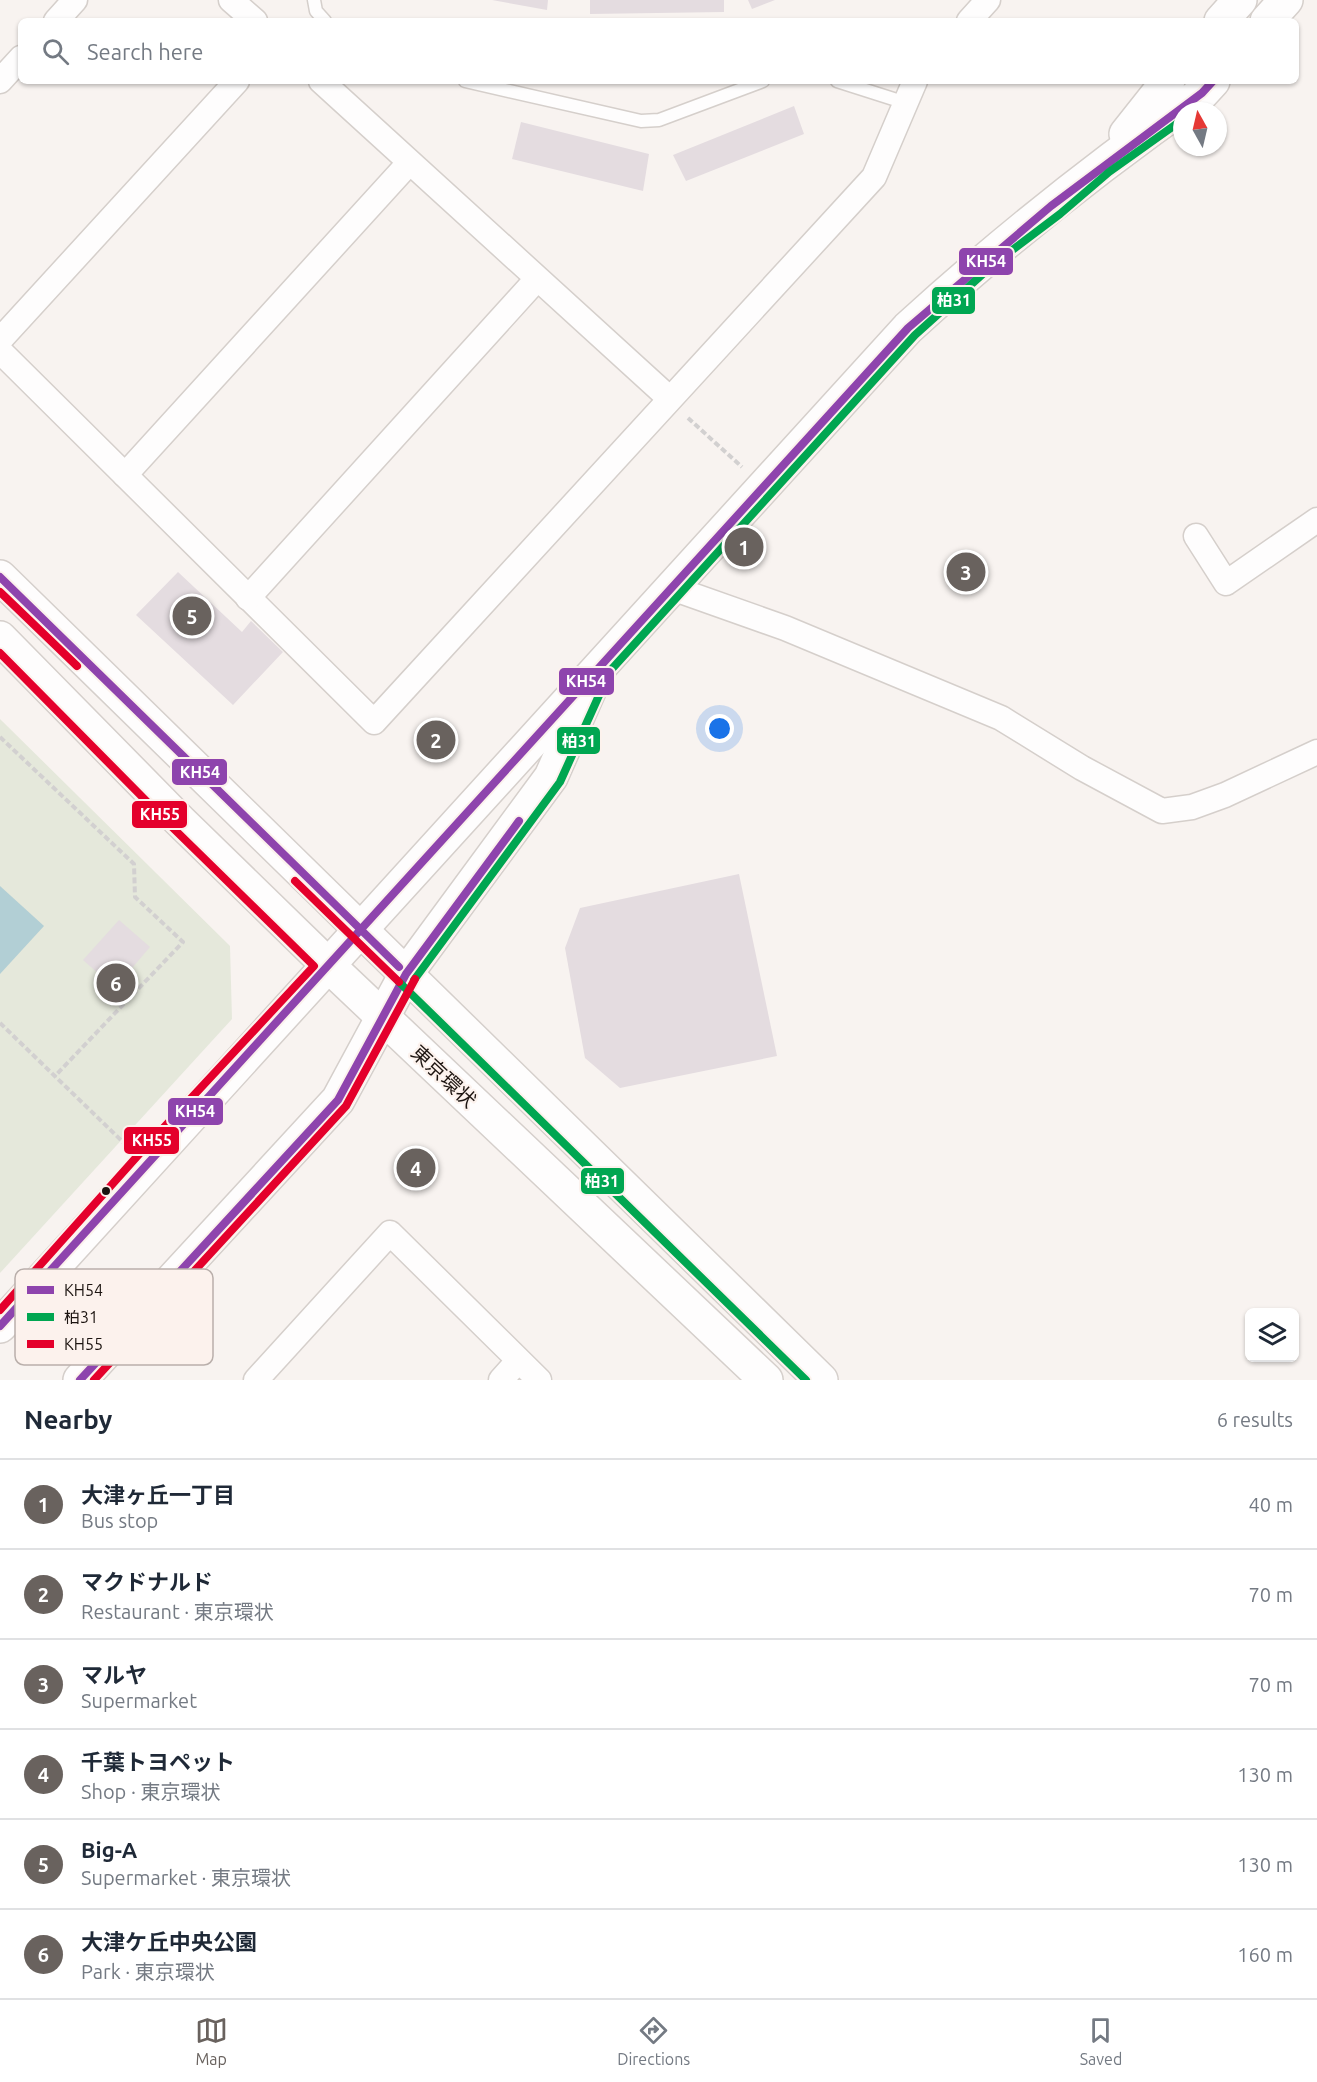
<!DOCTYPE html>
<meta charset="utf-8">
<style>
:root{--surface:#fff;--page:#f6f6f7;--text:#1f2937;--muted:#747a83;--line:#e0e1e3;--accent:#69625e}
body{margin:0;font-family:Ubuntu,"Noto Sans JP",sans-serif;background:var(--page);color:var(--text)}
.controls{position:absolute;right:18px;bottom:18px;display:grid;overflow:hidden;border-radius:9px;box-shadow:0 2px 4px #0004}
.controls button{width:54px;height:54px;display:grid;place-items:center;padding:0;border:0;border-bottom:2px solid var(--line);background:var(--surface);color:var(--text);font:30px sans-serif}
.compass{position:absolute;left:1173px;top:102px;width:54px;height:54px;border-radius:50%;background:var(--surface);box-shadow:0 2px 4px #0004;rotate:352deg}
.you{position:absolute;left:720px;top:729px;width:21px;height:21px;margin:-15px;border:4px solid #fff;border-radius:50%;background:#1a73e8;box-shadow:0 0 0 9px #1a73e833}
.badge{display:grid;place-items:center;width:39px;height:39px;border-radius:50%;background:var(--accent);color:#fff;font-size:20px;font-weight:700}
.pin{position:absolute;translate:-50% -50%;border:3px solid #fff;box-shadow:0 2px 6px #0006}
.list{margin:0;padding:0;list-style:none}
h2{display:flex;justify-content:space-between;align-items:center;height:78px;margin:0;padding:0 24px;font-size:26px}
h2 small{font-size:20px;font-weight:400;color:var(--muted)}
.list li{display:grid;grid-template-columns:39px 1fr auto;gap:18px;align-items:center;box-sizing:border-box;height:90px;padding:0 24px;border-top:2px solid var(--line)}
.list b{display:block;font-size:22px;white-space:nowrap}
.list p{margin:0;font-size:20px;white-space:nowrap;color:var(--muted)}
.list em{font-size:20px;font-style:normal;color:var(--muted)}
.icon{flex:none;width:33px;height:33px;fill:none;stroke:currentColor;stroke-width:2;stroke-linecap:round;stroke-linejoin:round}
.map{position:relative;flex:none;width:1317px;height:1380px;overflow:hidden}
.search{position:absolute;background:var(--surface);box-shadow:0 2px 4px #0004;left:18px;right:18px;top:18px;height:66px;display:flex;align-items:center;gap:15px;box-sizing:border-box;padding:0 21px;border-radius:9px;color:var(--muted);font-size:22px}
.sheet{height:618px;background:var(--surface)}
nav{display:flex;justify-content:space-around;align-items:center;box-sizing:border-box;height:84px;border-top:2px solid var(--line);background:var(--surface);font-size:16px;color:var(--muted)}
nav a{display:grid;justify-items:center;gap:3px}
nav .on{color:var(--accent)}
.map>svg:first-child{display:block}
</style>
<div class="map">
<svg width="1317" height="1380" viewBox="0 0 1317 1380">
<rect width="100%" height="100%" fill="#f8f3f0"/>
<polygon fill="#e5e8db" points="0,719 230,946 232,1019 0,1273"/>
<polygon fill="#b2cfd5" points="0,886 44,926 0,974"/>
<g fill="#e4dce0">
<polygon points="492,0 548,0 547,10"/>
<polygon points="590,0 724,0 724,12 590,14"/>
<polygon points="748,0 775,0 752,9"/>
<polygon points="794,106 804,134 686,181 673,155"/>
<polygon points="521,122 649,154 643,191 512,159"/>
<polygon points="178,572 242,632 251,621 283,652 233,705 136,615"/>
<polygon points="739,874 777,1056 620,1088 585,1058 565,948 580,908"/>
<polygon points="119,920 150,947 115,988 83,960"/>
</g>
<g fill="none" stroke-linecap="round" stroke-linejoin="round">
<defs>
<g id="lane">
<polyline points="314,0 316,11 325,21"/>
<polyline points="465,81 641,121 659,120 763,81"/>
<polyline points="837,81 906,103"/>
</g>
<g id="street">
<polyline points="231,0 255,21"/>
<polyline points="56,21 75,0"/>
<polyline points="969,21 988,0"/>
<polyline points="0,81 21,58"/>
<polyline points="321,81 669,398"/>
<polyline points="0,340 237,81"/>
<polyline points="0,351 374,722 874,177 915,81"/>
<polyline points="125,475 409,163"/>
<polyline points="1196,536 1226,583 1317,520"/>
<polyline points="672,588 785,628 1001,718 1082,768 1162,811 1192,807 1225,795 1317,752"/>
<polyline points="248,598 537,279"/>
<polyline points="256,1380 390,1233 539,1380"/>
<polyline points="501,1380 518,1361"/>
</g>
<g id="secondary">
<polyline points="1221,21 1240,0"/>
<polyline points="1267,21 1286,0"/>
<polyline points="1126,134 1168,81"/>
<path d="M0,1326L908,328C1002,242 1098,166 1202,93L1213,81"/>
<polyline points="80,1380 338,1100 406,974 551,777 589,691"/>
</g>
<g id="highway">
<polyline points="0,577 821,1380"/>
<polyline points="0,638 180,821 329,966 766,1380"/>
</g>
</defs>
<use href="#lane" stroke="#d5cfcb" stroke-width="15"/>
<use href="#street" stroke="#d5cfcb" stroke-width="27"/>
<use href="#secondary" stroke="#d5cfcb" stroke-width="36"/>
<use href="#highway" stroke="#d5cfcb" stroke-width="36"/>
<g stroke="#d2d0d0" stroke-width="4" stroke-dasharray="6 3" stroke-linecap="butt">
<polyline points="688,418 742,467"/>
<polyline points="0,737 134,864 135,897 183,942 55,1076"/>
<polyline points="0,1023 125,1144"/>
</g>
<use href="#lane" stroke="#fefdfd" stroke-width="12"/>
<use href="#street" stroke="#fefdfd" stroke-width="24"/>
<use href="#secondary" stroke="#fefdfd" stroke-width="33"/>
<use href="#highway" stroke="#fefdfd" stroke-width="33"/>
<defs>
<g id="bus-1">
<polyline points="0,577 399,967"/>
<polyline points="0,1326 908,328 1051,206 1202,93 1213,81"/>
<polyline points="80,1380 338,1100 406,974 519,821"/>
</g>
<g id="bus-2">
<polyline points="414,980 560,782 610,671 915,335 995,263 1060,214 1109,172 1182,120"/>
<polyline points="399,982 806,1380"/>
</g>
<g id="bus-3">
<polyline points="0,592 77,666"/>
<polyline points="0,653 173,828 314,966 141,1152 0,1310"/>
<polyline points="295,881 399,982"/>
<polyline points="94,1380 346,1106 415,979"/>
</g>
</defs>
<use href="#bus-1" stroke="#fcf2ed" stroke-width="12"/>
<use href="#bus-2" stroke="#fcf2ed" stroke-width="12"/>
<use href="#bus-3" stroke="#fcf2ed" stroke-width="12"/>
<use href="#bus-1" stroke="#8e44ad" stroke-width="8"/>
<use href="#bus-2" stroke="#00a651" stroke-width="8"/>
<use href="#bus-3" stroke="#e4002b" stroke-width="8"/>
</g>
<circle fill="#1c1410" stroke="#fcf2ed" stroke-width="2" cx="106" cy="1191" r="5"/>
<g text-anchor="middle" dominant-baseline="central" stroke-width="4.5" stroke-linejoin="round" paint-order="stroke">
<g font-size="20" fill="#1c1410" stroke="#fcf2ed">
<text transform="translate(444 1076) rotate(43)">東京環状</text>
</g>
</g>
<rect x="15" y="1269" width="198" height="96" rx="9" fill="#fcf2ed" stroke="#b9afab" stroke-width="1.5"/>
<rect x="27" y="1286" width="27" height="8" fill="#8e44ad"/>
<rect x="27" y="1313" width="27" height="8" fill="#00a651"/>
<rect x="27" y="1340" width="27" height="8" fill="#e4002b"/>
<g font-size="16" fill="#1c1410">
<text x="64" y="1296">KH54</text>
<text x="64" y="1323">柏31</text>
<text x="64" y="1350">KH55</text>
</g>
<g stroke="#fcf2ed" stroke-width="2">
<rect x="958" y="247" width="56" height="29" rx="6" fill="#8e44ad"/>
<rect x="931" y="286" width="45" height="29" rx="6" fill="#00a651"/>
<rect x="558" y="667" width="57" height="29" rx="6" fill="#8e44ad"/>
<rect x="556" y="726" width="45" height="29" rx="6" fill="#00a651"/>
<rect x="171" y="758" width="57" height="28" rx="6" fill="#8e44ad"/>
<rect x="131" y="800" width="57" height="29" rx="6" fill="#e4002b"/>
<rect x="167" y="1097" width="57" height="29" rx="6" fill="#8e44ad"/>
<rect x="123" y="1126" width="57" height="29" rx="6" fill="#e4002b"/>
<rect x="580" y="1167" width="45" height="28" rx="6" fill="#00a651"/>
</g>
<g font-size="16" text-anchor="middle" font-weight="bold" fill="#fff">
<text x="986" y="267">KH54</text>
<text x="954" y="306">柏31</text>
<text x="586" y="687">KH54</text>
<text x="579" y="747">柏31</text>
<text x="200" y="778">KH54</text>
<text x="160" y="820">KH55</text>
<text x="195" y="1117">KH54</text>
<text x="152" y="1146">KH55</text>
<text x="602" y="1187">柏31</text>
</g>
</svg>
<div class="controls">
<button><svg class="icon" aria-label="layers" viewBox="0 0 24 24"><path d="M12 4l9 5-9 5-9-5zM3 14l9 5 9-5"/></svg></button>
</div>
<svg class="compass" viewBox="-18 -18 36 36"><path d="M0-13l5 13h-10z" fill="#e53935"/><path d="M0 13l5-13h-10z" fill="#747a83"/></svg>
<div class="you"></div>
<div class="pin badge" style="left:744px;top:547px">1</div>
<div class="pin badge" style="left:436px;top:740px">2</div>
<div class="pin badge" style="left:966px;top:572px">3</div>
<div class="pin badge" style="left:416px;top:1168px">4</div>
<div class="pin badge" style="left:192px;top:616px">5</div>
<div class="pin badge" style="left:116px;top:983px">6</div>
<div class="search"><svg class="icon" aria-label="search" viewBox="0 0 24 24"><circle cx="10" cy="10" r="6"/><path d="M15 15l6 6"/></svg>Search here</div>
</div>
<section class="sheet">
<h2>Nearby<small>6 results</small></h2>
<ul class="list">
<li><span class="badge">1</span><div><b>大津ヶ丘一丁目</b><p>Bus stop</p></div><em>40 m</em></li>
<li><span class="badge">2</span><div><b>マクドナルド</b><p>Restaurant · 東京環状</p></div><em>70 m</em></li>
<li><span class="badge">3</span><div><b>マルヤ</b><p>Supermarket</p></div><em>70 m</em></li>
<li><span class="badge">4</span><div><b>千葉トヨペット</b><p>Shop · 東京環状</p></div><em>130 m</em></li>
<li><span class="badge">5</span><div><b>Big-A</b><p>Supermarket · 東京環状</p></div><em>130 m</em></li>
<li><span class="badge">6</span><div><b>大津ケ丘中央公園</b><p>Park · 東京環状</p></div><em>160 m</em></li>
</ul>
</section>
<nav>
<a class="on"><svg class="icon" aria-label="map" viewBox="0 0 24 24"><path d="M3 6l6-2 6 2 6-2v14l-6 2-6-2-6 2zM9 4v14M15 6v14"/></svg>Map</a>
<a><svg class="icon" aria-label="directions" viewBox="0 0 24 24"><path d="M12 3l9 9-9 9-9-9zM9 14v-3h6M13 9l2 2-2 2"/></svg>Directions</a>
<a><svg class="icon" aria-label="saved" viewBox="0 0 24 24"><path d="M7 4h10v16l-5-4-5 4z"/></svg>Saved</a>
</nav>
